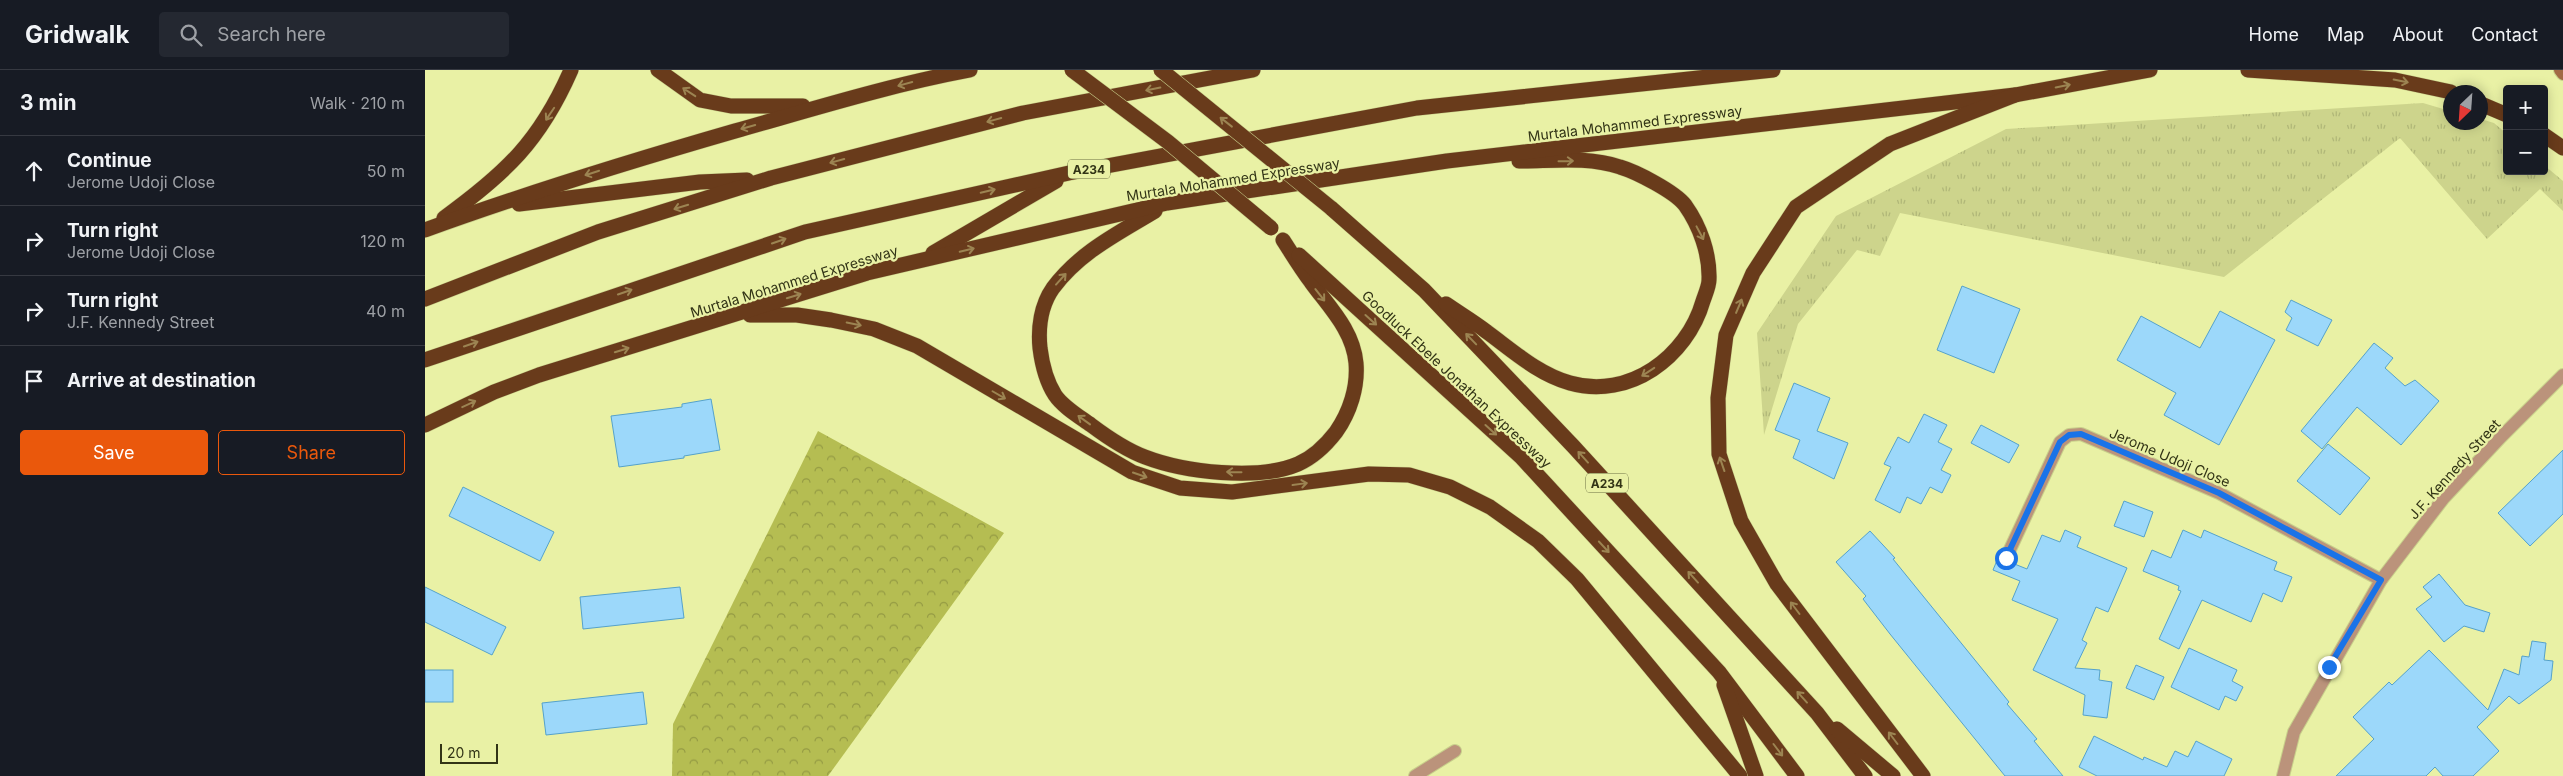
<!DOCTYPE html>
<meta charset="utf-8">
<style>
:root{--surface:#171b24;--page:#242831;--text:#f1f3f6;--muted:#9ea1a6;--line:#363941;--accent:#ea580c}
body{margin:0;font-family:Inter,sans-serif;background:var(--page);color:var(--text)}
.controls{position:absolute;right:15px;top:15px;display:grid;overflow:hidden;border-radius:5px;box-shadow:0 2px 12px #0003}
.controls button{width:45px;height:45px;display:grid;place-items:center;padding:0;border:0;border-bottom:1px solid var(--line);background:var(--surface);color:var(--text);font:25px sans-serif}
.compass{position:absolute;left:2018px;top:15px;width:45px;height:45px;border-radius:50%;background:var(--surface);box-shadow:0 2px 12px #0003;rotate:205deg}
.scale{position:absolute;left:15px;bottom:12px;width:58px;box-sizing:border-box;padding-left:5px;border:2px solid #323416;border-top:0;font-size:14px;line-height:18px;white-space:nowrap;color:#323416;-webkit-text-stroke:4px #e9f1a5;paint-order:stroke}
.stop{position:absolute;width:15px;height:15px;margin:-11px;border:4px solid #1a73e8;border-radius:50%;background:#fff}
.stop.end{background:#1a73e8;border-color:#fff;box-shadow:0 1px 5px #0008}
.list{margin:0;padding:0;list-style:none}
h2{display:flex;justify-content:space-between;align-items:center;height:65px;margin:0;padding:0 20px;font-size:21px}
h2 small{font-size:16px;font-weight:400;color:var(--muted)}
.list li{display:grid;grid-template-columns:32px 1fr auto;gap:15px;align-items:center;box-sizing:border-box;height:70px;padding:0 20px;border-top:1px solid var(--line)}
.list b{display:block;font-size:19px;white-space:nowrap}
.list p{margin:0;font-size:16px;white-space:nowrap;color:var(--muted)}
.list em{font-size:16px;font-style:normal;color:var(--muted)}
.actions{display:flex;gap:10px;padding:15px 20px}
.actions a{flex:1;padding:11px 0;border:1px solid var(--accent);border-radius:5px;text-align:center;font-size:18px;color:var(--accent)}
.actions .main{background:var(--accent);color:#fff}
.icon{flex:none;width:28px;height:28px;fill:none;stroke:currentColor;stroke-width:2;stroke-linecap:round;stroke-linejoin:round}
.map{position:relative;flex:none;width:2138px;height:706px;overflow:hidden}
header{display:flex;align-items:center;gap:30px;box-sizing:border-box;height:70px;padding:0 25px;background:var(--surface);border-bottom:1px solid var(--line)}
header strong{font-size:24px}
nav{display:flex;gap:28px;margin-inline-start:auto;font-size:18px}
.search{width:350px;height:45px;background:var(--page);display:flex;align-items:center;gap:12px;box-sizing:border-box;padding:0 18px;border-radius:5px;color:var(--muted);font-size:19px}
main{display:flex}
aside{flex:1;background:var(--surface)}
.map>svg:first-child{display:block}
</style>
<header>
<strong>Gridwalk</strong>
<div class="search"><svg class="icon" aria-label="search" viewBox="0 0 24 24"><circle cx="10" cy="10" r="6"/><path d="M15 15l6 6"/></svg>Search here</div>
<nav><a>Home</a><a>Map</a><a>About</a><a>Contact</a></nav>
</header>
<main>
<aside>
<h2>3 min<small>Walk · 210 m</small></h2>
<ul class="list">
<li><svg class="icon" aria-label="ahead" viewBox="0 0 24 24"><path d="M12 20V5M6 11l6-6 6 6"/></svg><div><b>Continue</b><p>Jerome Udoji Close</p></div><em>50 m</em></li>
<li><svg class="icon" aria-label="right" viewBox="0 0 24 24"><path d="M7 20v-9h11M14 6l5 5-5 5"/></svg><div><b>Turn right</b><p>Jerome Udoji Close</p></div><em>120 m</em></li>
<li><svg class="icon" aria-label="right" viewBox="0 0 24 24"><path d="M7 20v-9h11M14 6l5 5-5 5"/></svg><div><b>Turn right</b><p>J.F. Kennedy Street</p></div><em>40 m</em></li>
<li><svg class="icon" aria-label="arrive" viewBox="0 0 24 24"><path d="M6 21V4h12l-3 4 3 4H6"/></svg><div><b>Arrive at destination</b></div></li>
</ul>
<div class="actions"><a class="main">Save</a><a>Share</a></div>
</aside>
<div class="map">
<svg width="2138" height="706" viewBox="0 0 2138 706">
<defs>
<pattern id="grass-tufts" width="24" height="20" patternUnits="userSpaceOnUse" patternTransform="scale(1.25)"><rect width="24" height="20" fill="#cdd48c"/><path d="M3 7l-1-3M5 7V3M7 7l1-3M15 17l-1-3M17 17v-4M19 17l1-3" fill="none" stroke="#b0b778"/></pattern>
<pattern id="forest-crowns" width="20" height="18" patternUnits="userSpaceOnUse" patternTransform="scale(1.25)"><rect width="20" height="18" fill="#b5bd52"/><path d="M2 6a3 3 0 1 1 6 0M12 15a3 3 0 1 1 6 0" fill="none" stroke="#949a43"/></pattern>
</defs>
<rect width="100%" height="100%" fill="#e9f1a5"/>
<polygon fill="url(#grass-tufts)" points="1998,33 2025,41 2026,52 2056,52 2056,49 2069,53 2082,64 2082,101 2119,101 2119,95 2138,111 2138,141 2115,119 2062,169 1975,68 1799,207 1475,143 1455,186 1432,180 1373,254 1339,365 1332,263 1411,146 1581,59"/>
<polygon fill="url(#forest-crowns)" points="393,361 579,463 403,706 247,706 248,654"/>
<g fill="#9cd8fa" stroke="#55a2cb">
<polygon points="1537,216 1595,239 1569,303 1512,280"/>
<polygon points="1866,230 1907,250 1893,276 1861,260 1867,248 1860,242"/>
<polygon points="1795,241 1850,270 1794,375 1739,345 1751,323 1692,290 1716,246 1775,278"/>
<polygon points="1949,273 1968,288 1960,298 1980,316 1990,310 2014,331 1976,375 1932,337 1897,379 1876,361"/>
<polygon points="1369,313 1405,328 1392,361 1423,373 1409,409 1368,388 1375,370 1350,360"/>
<polygon points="286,329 295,380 259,386 259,388 194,397 186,346 257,337 257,334"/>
<polygon points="1499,344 1522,355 1513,372 1527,379 1516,400 1526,405 1517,423 1505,417 1496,434 1482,427 1475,443 1450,430 1466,397 1459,394 1473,367 1484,373"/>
<polygon points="1556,355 1594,375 1584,393 1546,373"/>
<polygon points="1903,374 1945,408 1915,445 1872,411"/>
<polygon points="2138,380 2138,444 2105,476 2073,443"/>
<polygon points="38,417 129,462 115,491 24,446"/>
<polygon points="1699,431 1728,442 1719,467 1689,456"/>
<polygon points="1640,460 1656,467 1652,477 1702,498 1683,542 1671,537 1657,570 1662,573 1650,598 1675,600 1674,610 1687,612 1682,648 1658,645 1660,625 1608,600 1633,549 1587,530 1595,511 1568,500 1573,488 1578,496 1587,493 1602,499 1617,465 1635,472"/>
<polygon points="1758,460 1776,468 1779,460 1852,492 1849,500 1867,507 1857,532 1838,523 1826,552 1777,530 1754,579 1734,569 1756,521 1753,520 1754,516 1718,501 1727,480 1746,488"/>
<polygon points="1445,461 1470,488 1468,489 1584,632 1582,634 1612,669 1609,671 1638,706 1580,706 1465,564 1438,529 1441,526 1411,492"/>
<polygon points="2014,504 2040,535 2065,543 2059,562 2039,556 2019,572 1991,539 2007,527 1998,517"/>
<polygon points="0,517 81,557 67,585 0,552"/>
<polygon points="255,517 259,548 158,559 155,527"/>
<polygon points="2107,571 2121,573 2119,590 2128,591 2126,610 2094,634 2084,626 2052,657 2074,681 2048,706 2018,706 2010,697 2001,706 1911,706 1949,669 1928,647 1964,612 1967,615 2004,580 2063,640 2079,599 2094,605 2097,586 2104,587"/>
<polygon points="1764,578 1812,600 1807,611 1818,617 1811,631 1800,626 1794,640 1746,617"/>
<polygon points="1711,595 1739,607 1729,630 1701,618"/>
<rect x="0" y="600" width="28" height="32"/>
<polygon points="218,622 222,654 121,665 117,633"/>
<polygon points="1669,666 1718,690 1719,687 1742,697 1750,681 1763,687 1771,671 1807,689 1799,706 1672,706 1654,697"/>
</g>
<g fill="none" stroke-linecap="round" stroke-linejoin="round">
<defs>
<g id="street">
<polyline points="1581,488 1635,372 1644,365 1656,364 1794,423 1956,510"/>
<polyline points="990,706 1030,681"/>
<polyline points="1858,706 1869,662 1956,510 2018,429 2076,367 2138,305"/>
</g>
<polyline id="secondary" points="2135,0 2138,4"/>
<g id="highway">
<polyline points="233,0 275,30 306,36 378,36"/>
<polyline points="1823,0 1970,10 2026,22"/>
<polyline points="2056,34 2082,45"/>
<polyline points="2119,65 2138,78"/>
<polyline points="94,134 275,112 322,110"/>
<polyline points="906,138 999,220 1148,376 1392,643 1440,706"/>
<path d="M730,141C692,164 655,182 628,218C616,235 613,258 615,278C617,294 621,311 630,325C638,337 655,347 666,355C682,367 701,380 720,387C759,402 833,411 873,394C889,387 901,375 911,362C925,342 933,317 931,293C928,260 904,237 886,212C876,199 867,184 858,170"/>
<path d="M19,148C81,103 115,71 146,0"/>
<path d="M0,160C102,123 206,91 310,61C388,39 465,15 545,0"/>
<polyline points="508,183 631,111"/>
<polyline points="874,185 1096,387 1294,602 1372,706"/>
<polyline points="0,229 173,162 346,108 598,43 828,0"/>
<path d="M1021,234C1034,243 1049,252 1062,262C1088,281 1113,304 1145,313C1204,330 1262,287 1278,231C1280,225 1284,216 1284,210C1285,184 1275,156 1260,135C1250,122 1212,102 1195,97C1163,86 1127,91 1094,91"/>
<polyline points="325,245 372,245 406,250 449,259 492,276 707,402 755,418 807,422 944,404 984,405 1025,417 1065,437 1113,471 1152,509 1315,706"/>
<polyline points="0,290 380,162 644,103 992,38 1348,0"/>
<polyline points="0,355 69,322 114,305 442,203 742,133 1022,91 1590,25"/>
<polyline points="1299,615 1331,706"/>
<polyline points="1412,659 1468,706"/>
<polyline points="1498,706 1352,514 1316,451 1294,384 1293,328 1301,265 1328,203 1371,137 1465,74 1590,25 1725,0"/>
</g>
</defs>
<use href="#street" stroke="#c8cf8b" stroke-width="14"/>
<use href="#secondary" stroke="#c8cf8b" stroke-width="14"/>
<use href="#highway" stroke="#c8cf8b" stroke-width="16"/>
<use href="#street" stroke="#bb937b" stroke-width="12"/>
<use href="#secondary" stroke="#a16944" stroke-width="12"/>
<use href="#highway" stroke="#693b1b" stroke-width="15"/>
<defs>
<g id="highway-bridge">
<polyline points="647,0 743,72 846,158"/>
<polyline points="736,0 906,138"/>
</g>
</defs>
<use href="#highway-bridge" stroke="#c8cf8b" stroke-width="16" stroke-linecap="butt"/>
<use href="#highway-bridge" stroke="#693b1b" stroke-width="15"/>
</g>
<defs><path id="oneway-shaft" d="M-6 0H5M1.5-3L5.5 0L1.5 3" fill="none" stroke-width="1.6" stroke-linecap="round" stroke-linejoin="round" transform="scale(1.25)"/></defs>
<g stroke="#9c8452">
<use href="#oneway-shaft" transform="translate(1976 11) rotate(11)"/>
<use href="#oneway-shaft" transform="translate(480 14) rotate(165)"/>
<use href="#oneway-shaft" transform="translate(1638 16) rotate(-11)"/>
<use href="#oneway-shaft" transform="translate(728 19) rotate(169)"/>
<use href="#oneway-shaft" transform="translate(264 22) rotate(-147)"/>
<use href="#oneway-shaft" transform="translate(125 44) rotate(124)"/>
<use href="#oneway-shaft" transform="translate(569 50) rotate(165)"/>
<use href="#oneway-shaft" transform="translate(801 52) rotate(-142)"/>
<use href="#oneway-shaft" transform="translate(323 57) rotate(164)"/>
<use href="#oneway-shaft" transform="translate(412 91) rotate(165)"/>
<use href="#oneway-shaft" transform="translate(1141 91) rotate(-1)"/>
<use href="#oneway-shaft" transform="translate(167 103) rotate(162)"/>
<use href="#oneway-shaft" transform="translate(563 121) rotate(-13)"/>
<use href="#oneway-shaft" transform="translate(256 137) rotate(163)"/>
<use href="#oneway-shaft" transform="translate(1275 163) rotate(62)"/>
<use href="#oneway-shaft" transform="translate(354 171) rotate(-19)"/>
<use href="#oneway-shaft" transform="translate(542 180) rotate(-13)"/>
<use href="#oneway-shaft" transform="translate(636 209) rotate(-48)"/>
<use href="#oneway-shaft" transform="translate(200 222) rotate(-19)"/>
<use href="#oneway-shaft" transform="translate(895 225) rotate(52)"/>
<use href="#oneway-shaft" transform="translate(369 226) rotate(-17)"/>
<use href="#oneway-shaft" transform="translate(1314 236) rotate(-67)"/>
<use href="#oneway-shaft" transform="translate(946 250) rotate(42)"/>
<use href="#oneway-shaft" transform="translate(429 254) rotate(12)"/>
<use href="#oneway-shaft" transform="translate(1046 269) rotate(-134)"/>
<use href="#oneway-shaft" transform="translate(46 274) rotate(-19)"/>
<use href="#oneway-shaft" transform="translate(197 280) rotate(-17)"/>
<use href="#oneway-shaft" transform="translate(1223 302) rotate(147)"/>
<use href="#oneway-shaft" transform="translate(574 325) rotate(30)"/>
<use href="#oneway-shaft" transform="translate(44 334) rotate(-25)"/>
<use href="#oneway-shaft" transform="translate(659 350) rotate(-144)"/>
<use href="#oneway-shaft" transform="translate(1066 360) rotate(42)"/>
<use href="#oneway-shaft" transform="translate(1158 387) rotate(-132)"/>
<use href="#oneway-shaft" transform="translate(1297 394) rotate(-109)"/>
<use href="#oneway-shaft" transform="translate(809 402) rotate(-179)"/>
<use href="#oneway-shaft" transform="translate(715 405) rotate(19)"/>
<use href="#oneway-shaft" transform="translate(875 414) rotate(-8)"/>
<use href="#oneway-shaft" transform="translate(1179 477) rotate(47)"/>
<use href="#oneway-shaft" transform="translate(1268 507) rotate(-132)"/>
<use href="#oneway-shaft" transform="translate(1370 538) rotate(-127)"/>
<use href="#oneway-shaft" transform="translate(1377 627) rotate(-132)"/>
<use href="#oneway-shaft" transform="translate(1468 668) rotate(-127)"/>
<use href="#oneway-shaft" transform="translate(1353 680) rotate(53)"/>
</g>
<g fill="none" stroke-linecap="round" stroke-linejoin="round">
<polyline stroke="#1a73e8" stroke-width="6" points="1581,488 1635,372 1644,365 1656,364 1794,423 1956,510 1904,597"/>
</g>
<g text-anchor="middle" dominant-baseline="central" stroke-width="4.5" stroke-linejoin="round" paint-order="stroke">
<g fill="#e9f1a5" stroke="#696d41" stroke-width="1">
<rect x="643" y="89.5" width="42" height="19" rx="4"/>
<rect x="1161" y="403.5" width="42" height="19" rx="4"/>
</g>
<g font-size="12" font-weight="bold" fill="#323416">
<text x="664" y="99">A234</text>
<text x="1182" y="413">A234</text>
</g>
<g font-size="14" fill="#323416" stroke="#e9f1a5">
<text transform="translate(1210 53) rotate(-7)">Murtala Mohammed Expressway</text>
<text transform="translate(808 109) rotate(-9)">Murtala Mohammed Expressway</text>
<text transform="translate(369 211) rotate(-17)">Murtala Mohammed Expressway</text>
<text transform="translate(1032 309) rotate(43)">Goodluck Ebele Jonathan Expressway</text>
<text transform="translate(1745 387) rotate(23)">Jerome Udoji Close</text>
<text transform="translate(2029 399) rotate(-48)">J.F. Kennedy Street</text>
</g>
</g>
</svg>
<div class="controls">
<button>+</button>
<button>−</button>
</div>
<svg class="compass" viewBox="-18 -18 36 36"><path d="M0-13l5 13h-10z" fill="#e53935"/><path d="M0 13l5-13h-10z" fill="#9ea1a6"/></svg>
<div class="scale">20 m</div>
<div class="stop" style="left:1581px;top:488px"></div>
<div class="stop end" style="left:1904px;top:597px"></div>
</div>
</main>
